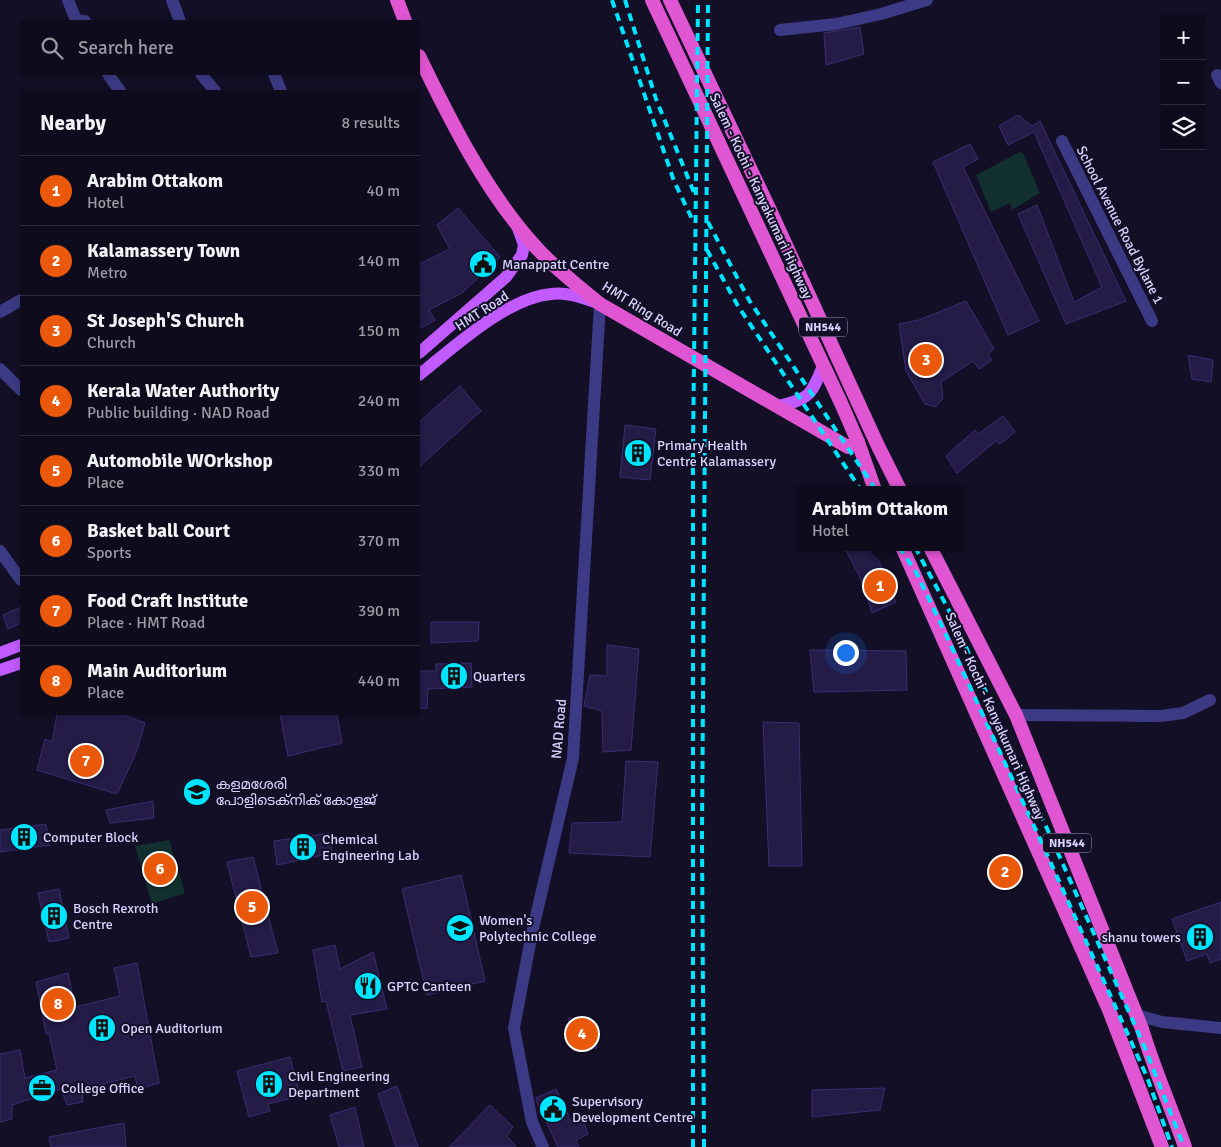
<!DOCTYPE html>
<meta charset="utf-8">
<style>
:root{--surface:#0e0b1c;--page:#171425;--text:#f1f3f6;--muted:#9b9ba3;--line:#2e2b3b;--accent:#ea580c}
body{margin:0;font-family:Signika,"Noto Sans Malayalam",sans-serif;background:var(--page);color:var(--text)}
.controls{position:absolute;right:15px;top:15px;display:grid;overflow:hidden;border-radius:0px;box-shadow:0 2px 8px #0003}
.controls button{width:45px;height:45px;display:grid;place-items:center;padding:0;border:0;border-bottom:1px solid var(--line);background:var(--surface);color:var(--text);font:25px sans-serif}
.you{position:absolute;left:845px;top:652px;width:18px;height:18px;margin:-12px;border:4px solid #fff;border-radius:50%;background:#1a73e8;box-shadow:0 0 0 8px #1a73e833}
.badge{display:grid;place-items:center;width:32px;height:32px;border-radius:50%;background:var(--accent);color:#fff;font-size:16px;font-weight:700}
.pin{position:absolute;translate:-50% -50%;border:2px solid #fff;box-shadow:0 1px 5px #0006}
.popup{position:absolute;left:795px;top:486px;width:170px;height:65px;box-sizing:border-box;display:grid;place-content:center;border-radius:0px;background:var(--surface);filter:drop-shadow(0 1px 4px #0005);font-size:16px;white-space:nowrap;color:var(--muted)}
.popup b{font-size:19px;color:var(--text)}
.popup::after{content:'';position:absolute;left:50%;top:100%;margin-left:-10px;border:10px solid transparent;border-top-color:var(--surface)}
.list{margin:0;padding:0;list-style:none}
h2{display:flex;justify-content:space-between;align-items:center;height:65px;margin:0;padding:0 20px;font-size:21px}
h2 small{font-size:16px;font-weight:400;color:var(--muted)}
.list li{display:grid;grid-template-columns:32px 1fr auto;gap:15px;align-items:center;box-sizing:border-box;height:70px;padding:0 20px;border-top:1px solid var(--line)}
.list b{display:block;font-size:19px;white-space:nowrap}
.list p{margin:0;font-size:16px;white-space:nowrap;color:var(--muted)}
.list em{font-size:16px;font-style:normal;color:var(--muted)}
.icon{flex:none;width:28px;height:28px;fill:none;stroke:currentColor;stroke-width:2;stroke-linecap:round;stroke-linejoin:round}
.map{position:relative;flex:none;width:1221px;height:1147px;overflow:hidden}
.search{position:absolute;background:var(--surface);box-shadow:0 2px 8px #0003;left:20px;top:20px;width:400px;height:55px;display:flex;align-items:center;gap:12px;box-sizing:border-box;padding:0 18px;border-radius:0px;color:var(--muted);font-size:19px}
.panel{position:absolute;background:var(--surface);box-shadow:0 2px 8px #0003;left:20px;top:90px;width:400px;height:625px;border-radius:0px}
.map>svg:first-child{display:block}
</style>
<div class="map">
<svg width="1221" height="1147" viewBox="0 0 1221 1147">
<rect width="100%" height="100%" fill="#130f26"/>
<g fill="#12302f">
<polygon points="1022,151 1040,193 1012,210 1010,203 991,212 976,175"/>
<polygon points="169,840 185,893 152,904 135,846"/>
</g>
<g fill="#241b47" stroke="#3b2d73">
<polygon points="860,27 864,54 826,65 824,33"/>
<polygon points="1018,115 1032,126 1040,121 1126,301 1066,324 1018,214 1037,205 1074,302 1102,287 1034,132 1008,145 999,126"/>
<polygon points="970,144 978,159 963,167 1039,321 1008,335 933,162"/>
<polygon points="458,208 500,257 462,293 429,310 435,320 419,329 419,264 450,249 437,225"/>
<polygon points="966,301 994,349 988,354 992,360 979,369 973,361 941,382 943,398 936,407 925,404 906,371 899,324 919,320"/>
<polygon points="1188,355 1213,360 1211,382 1192,379"/>
<polygon points="460,386 481,411 419,467 419,422"/>
<polygon points="1003,416 1015,432 1000,444 996,441 957,473 946,456 975,430 978,434"/>
<polygon points="625,425 656,429 650,480 620,477"/>
<polygon points="844,547 873,547 896,602 872,613 859,575"/>
<polygon points="21,607 21,623 8,629 3,615"/>
<polygon points="431,622 479,622 478,641 431,643"/>
<polygon points="607,645 639,649 631,750 603,752 602,711 584,706 590,675 607,676"/>
<polygon points="810,650 906,651 907,690 814,692"/>
<polygon points="471,663 472,687 428,689 427,709 419,708 419,671 436,671 436,664"/>
<polygon points="57,714 121,714 145,723 136,753 117,794 37,770 45,739 52,742"/>
<polygon points="280,714 337,714 342,743 288,756"/>
<polygon points="763,722 799,723 802,866 769,866"/>
<polygon points="626,761 658,762 650,857 569,853 572,823 622,822"/>
<polygon points="153,801 154,818 110,823 106,810"/>
<polygon points="46,824 50,845 0,852 0,830"/>
<polygon points="329,833 332,853 277,865 274,841"/>
<polygon points="253,857 278,953 251,957 227,862"/>
<polygon points="461,875 485,981 427,995 402,889"/>
<polygon points="59,889 69,938 49,942 38,893"/>
<polygon points="1221,902 1221,959 1210,963 1207,954 1187,961 1172,919"/>
<polygon points="335,945 340,969 373,952 387,1009 350,1015 362,1067 343,1071 326,1001 322,1002 313,950"/>
<polygon points="137,963 159,1083 138,1089 135,1076 82,1089 83,1102 67,1105 61,1089 12,1105 12,1119 0,1122 0,1054 20,1050 25,1078 57,1070 49,1033 46,1034 36,982 68,973 75,1007 120,996 114,968"/>
<polygon points="568,1018 590,1019 597,1048 573,1051"/>
<polygon points="290,1057 300,1096 268,1104 270,1111 249,1117 237,1071"/>
<polygon points="397,1086 418,1147 396,1147 378,1094"/>
<polygon points="885,1088 880,1110 812,1117 812,1090"/>
<polygon points="556,1089 572,1123 583,1119 588,1134 576,1140 579,1147 558,1147 536,1100 536,1098"/>
<polygon points="490,1105 513,1127 507,1136 516,1147 449,1147"/>
<polygon points="355,1107 364,1147 339,1147 330,1115"/>
<polygon points="124,1123 126,1147 51,1147 49,1137"/>
</g>
<g fill="none" stroke-linecap="round" stroke-linejoin="round">
<g stroke="#3d3a85" stroke-width="12">
<polyline points="68,0 76,20 85,21"/>
<polyline points="172,0 180,21"/>
<polyline points="780,30 836,24 881,14 927,0"/>
<polyline points="108,74 120,91"/>
<polyline points="201,74 215,91"/>
<polyline points="274,74 281,91"/>
<polyline points="1217,75 1221,83"/>
<polyline points="1062,141 1152,321"/>
<polyline points="0,312 21,300"/>
<polyline points="0,369 21,390"/>
<polyline points="0,551 21,580"/>
<polyline points="1016,715 1161,716 1183,713 1210,700"/>
<polyline points="1136,1015 1162,1022 1221,1028"/>
</g>
<polyline stroke="#3d3a85" stroke-width="12" points="543,1147 532,1122 514,1028 532,933 573,758 600,304"/>
<g stroke="#c25bff" stroke-width="12">
<polyline points="419,353 506,277 522,255 524,245 518,228"/>
<path d="M419,375C453,348 506,298 551,294C566,292 581,297 595,302"/>
<path d="M778,406C809,399 811,396 823,366"/>
<polyline points="0,653 21,645"/>
<polyline points="0,670 21,663"/>
</g>
<g stroke="#e055d1" stroke-width="14">
<polyline points="397,0 405,21"/>
<polyline points="652,0 841,403 858,442 875,490"/>
<polyline points="670,0 769,208 878,446 900,490"/>
<path d="M419,56C451,122 485,190 534,245C553,267 577,285 600,304L848,447L858,442"/>
<polyline points="902,547 1109,1010 1162,1147"/>
<path d="M930,547L1016,715L1142,1029C1154,1069 1171,1107 1185,1147"/>
</g>
<g stroke="#00e5ff" stroke-width="4" stroke-dasharray="8 6" stroke-linecap="butt">
<polyline points="612,0 674,181 694,223"/>
<polyline points="625,0 656,99 695,195"/>
<polyline points="708,222 749,300 876,490"/>
<polyline points="707,250 738,306 861,490"/>
<polyline points="899,547 916,572 941,624 1045,850 1147,1077 1172,1147"/>
<polyline points="915,547 953,618 1145,1048 1184,1147"/>
<polyline points="693,1147 693,451 698,0"/>
<polyline points="704,1147 702,836 708,0"/>
</g>
</g>
<defs>
<symbol id="civic-disc" viewBox="-11 -11 22 22"><circle r="9.5" fill="#00e5ff" stroke="#130f26"/><path d="M-.6-6.5H3V-4.5H.6V-3L4-1V1h2V6H-6V1h2V-1L-.6-3ZM-1.2 2.5V6h2.4V2.5Z" fill="#111"/></symbol>
<symbol id="building-disc" viewBox="-11 -11 22 22"><circle r="9.5" fill="#00e5ff" stroke="#130f26"/><path d="M-4-6H4V6H1V3H-1V6H-4ZM-2.5-4.3h1.7v1.8h-1.7ZM.8-4.3h1.7v1.8H.8ZM-2.5-1h1.7V.8h-1.7ZM.8-1h1.7V.8H.8Z" fill="#111"/></symbol>
<symbol id="university-disc" viewBox="-11 -11 22 22"><circle r="9.5" fill="#00e5ff" stroke="#130f26"/><path d="M0-5L7-2L0 1L-7-2ZM-4 1L0 2.5L4 1V4Q0 6-4 4Z" fill="#111"/></symbol>
<symbol id="restaurant-disc" viewBox="-11 -11 22 22"><circle r="9.5" fill="#00e5ff" stroke="#130f26"/><path d="M-5-6h1v4h1v-4h1v4h1v-4h1v5L-1.5 .5V6h-2V.5L-5-1ZM5-6V6H3V1.5H1.5Q1.5-4 5-6Z" fill="#111"/></symbol>
<symbol id="office-disc" viewBox="-11 -11 22 22"><circle r="9.5" fill="#00e5ff" stroke="#130f26"/><path d="M-6-3h4V-5.5h4V-3h4V5H-6ZM-1-4.5V-3h2v-1.5ZM-6 0V1H6V0Z" fill="#111"/></symbol>
</defs>
<g fill-rule="evenodd">
<use href="#civic-disc" x="467" y="248" width="32" height="32"/>
<use href="#building-disc" x="622" y="437" width="32" height="32"/>
<use href="#building-disc" x="438" y="660" width="32" height="32"/>
<use href="#university-disc" x="181" y="776" width="32" height="32"/>
<use href="#building-disc" x="8" y="821" width="32" height="32"/>
<use href="#building-disc" x="287" y="831" width="32" height="32"/>
<use href="#building-disc" x="38" y="900" width="32" height="32"/>
<use href="#university-disc" x="444" y="912" width="32" height="32"/>
<use href="#building-disc" x="1184" y="921" width="32" height="32"/>
<use href="#restaurant-disc" x="352" y="970" width="32" height="32"/>
<use href="#building-disc" x="86" y="1012" width="32" height="32"/>
<use href="#building-disc" x="253" y="1068" width="32" height="32"/>
<use href="#office-disc" x="26" y="1072" width="32" height="32"/>
<use href="#civic-disc" x="537" y="1093" width="32" height="32"/>
</g>
<g text-anchor="middle" dominant-baseline="central" stroke-width="4" stroke-linejoin="round" paint-order="stroke">
<g fill="#130f26" stroke="#9e99be" stroke-width="1">
<rect x="799" y="317.5" width="48" height="19" rx="4"/>
<rect x="1043" y="833.5" width="48" height="19" rx="4"/>
</g>
<g font-size="12" font-weight="bold" fill="#d9d4ff">
<text x="823" y="327">NH544</text>
<text x="1067" y="843">NH544</text>
</g>
<g font-size="14" fill="#d9d4ff" stroke="#130f26">
<text transform="translate(761 196) rotate(65)">Salem - Kochi - Kanyakumari Highway</text>
<text transform="translate(1120 225) rotate(63)">School Avenue Road Bylane 1</text>
<text transform="translate(642 309) rotate(32)">HMT Ring Road</text>
<text transform="translate(482 311) rotate(-33)">HMT Road</text>
<text transform="translate(995 716) rotate(66)">Salem - Kochi - Kanyakumari Highway</text>
<text transform="translate(559 729) rotate(-85)">NAD Road</text>
</g>
<g font-size="14" fill="#d9d4ff" stroke="#130f26" text-anchor="start">
<text x="502" y="264">Manappatt Centre</text>
<text x="657" y="445">Primary Health<tspan x="657" dy="16">Centre Kalamassery</tspan></text>
<text x="473" y="676">Quarters</text>
<text x="216" y="784">കളമശേരി<tspan x="216" dy="16">പോളിടെക്നിക് കോളജ്</tspan></text>
<text x="43" y="837">Computer Block</text>
<text x="322" y="839">Chemical<tspan x="322" dy="16">Engineering Lab</tspan></text>
<text x="73" y="908">Bosch Rexroth<tspan x="73" dy="16">Centre</tspan></text>
<text x="479" y="920">Women's<tspan x="479" dy="16">Polytechnic College</tspan></text>
<text x="1181" y="937" text-anchor="end">shanu towers</text>
<text x="387" y="986">GPTC Canteen</text>
<text x="121" y="1028">Open Auditorium</text>
<text x="288" y="1076">Civil Engineering<tspan x="288" dy="16">Department</tspan></text>
<text x="61" y="1088">College Office</text>
<text x="572" y="1101">Supervisory<tspan x="572" dy="16">Development Centre</tspan></text>
</g>
</g>
</svg>
<div class="controls">
<button>+</button>
<button>−</button>
<button><svg class="icon" aria-label="layers" viewBox="0 0 24 24"><path d="M12 4l9 5-9 5-9-5zM3 14l9 5 9-5"/></svg></button>
</div>
<div class="you"></div>
<div class="pin badge" style="left:880px;top:586px">1</div>
<div class="popup"><b>Arabim Ottakom</b>Hotel</div>
<div class="pin badge" style="left:1005px;top:872px">2</div>
<div class="pin badge" style="left:926px;top:360px">3</div>
<div class="pin badge" style="left:582px;top:1034px">4</div>
<div class="pin badge" style="left:252px;top:907px">5</div>
<div class="pin badge" style="left:160px;top:869px">6</div>
<div class="pin badge" style="left:86px;top:761px">7</div>
<div class="pin badge" style="left:58px;top:1004px">8</div>
<div class="search"><svg class="icon" aria-label="search" viewBox="0 0 24 24"><circle cx="10" cy="10" r="6"/><path d="M15 15l6 6"/></svg>Search here</div>
<section class="panel">
<h2>Nearby<small>8 results</small></h2>
<ul class="list">
<li><span class="badge">1</span><div><b>Arabim Ottakom</b><p>Hotel</p></div><em>40 m</em></li>
<li><span class="badge">2</span><div><b>Kalamassery Town</b><p>Metro</p></div><em>140 m</em></li>
<li><span class="badge">3</span><div><b>St Joseph'S Church</b><p>Church</p></div><em>150 m</em></li>
<li><span class="badge">4</span><div><b>Kerala Water Authority</b><p>Public building · NAD Road</p></div><em>240 m</em></li>
<li><span class="badge">5</span><div><b>Automobile WOrkshop</b><p>Place</p></div><em>330 m</em></li>
<li><span class="badge">6</span><div><b>Basket ball Court</b><p>Sports</p></div><em>370 m</em></li>
<li><span class="badge">7</span><div><b>Food Craft Institute</b><p>Place · HMT Road</p></div><em>390 m</em></li>
<li><span class="badge">8</span><div><b>Main Auditorium</b><p>Place</p></div><em>440 m</em></li>
</ul>
</section>
</div>
